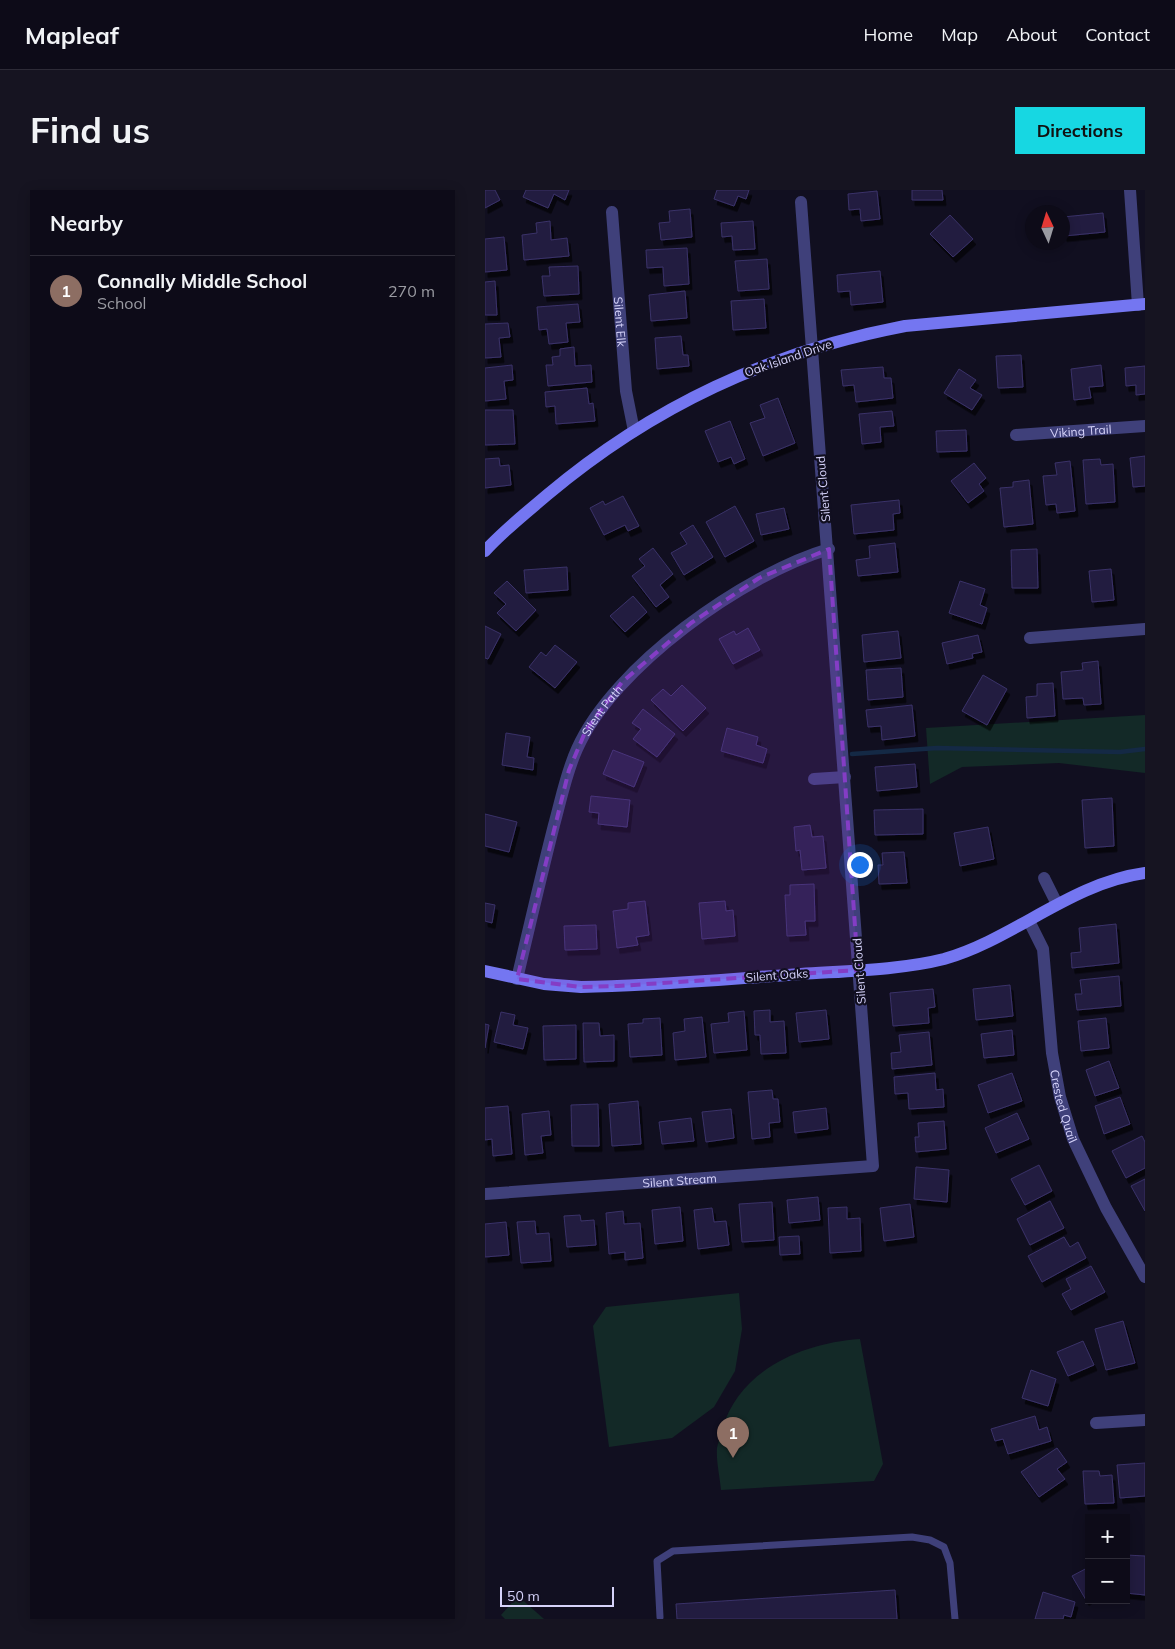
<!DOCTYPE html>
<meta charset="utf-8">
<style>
:root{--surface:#0d0b18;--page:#161421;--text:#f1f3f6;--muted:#9a9ba2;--line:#2d2b37;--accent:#17d7e2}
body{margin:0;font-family:Mulish,sans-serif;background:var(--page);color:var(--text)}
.controls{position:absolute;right:15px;bottom:15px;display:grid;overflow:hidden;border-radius:0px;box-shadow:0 2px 12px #0003}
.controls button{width:45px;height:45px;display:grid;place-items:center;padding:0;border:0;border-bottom:1px solid var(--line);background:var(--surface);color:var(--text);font:25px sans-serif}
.compass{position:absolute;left:540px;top:15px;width:45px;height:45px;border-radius:50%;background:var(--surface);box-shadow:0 2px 12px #0003;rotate:356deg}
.scale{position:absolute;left:15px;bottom:12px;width:114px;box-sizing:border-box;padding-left:5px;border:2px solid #d6d3fa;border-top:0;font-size:14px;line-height:18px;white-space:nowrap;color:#d6d3fa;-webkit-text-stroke:4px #110f20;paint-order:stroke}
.you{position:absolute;left:374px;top:674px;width:18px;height:18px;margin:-12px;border:4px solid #fff;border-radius:50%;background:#1a73e8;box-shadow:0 0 0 8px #1a73e833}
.badge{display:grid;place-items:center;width:32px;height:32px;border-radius:50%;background:var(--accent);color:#fff;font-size:16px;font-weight:700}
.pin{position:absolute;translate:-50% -41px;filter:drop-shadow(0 1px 2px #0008)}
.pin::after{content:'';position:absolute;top:26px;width:18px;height:15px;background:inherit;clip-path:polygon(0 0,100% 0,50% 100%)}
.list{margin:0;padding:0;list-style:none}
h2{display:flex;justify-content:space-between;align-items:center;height:65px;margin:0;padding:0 20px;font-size:21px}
h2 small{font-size:16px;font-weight:400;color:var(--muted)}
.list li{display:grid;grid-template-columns:32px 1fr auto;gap:15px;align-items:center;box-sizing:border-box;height:70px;padding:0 20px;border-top:1px solid var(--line)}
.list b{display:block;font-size:19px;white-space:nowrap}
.list p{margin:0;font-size:16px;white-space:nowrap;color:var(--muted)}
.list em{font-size:16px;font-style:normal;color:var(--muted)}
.map{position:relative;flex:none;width:660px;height:1429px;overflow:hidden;border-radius:0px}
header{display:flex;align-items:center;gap:30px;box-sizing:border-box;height:70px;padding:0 25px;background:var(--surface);border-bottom:1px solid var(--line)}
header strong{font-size:24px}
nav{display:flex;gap:28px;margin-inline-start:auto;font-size:18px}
.intro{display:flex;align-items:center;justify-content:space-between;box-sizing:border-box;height:120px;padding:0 30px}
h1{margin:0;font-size:35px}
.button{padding:12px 22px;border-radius:0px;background:var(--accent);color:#111;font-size:18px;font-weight:700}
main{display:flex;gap:30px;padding:0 30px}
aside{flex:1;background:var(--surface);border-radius:0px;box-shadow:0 2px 12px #0003}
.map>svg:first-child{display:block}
</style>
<header>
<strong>Mapleaf</strong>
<nav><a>Home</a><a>Map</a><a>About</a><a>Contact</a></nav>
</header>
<div class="intro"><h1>Find us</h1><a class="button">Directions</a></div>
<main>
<aside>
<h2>Nearby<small></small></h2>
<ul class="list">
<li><span class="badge" style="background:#8d6e63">1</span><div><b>Connally Middle School</b><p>School</p></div><em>270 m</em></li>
</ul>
</aside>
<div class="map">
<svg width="660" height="1429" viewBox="0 0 660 1429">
<defs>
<filter id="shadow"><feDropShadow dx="3" dy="5.5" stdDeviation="0" flood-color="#0009"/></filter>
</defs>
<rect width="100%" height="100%" fill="#110f20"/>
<g fill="#132927">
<polygon points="660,525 660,583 574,573 477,577 445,594 441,538"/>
<polygon points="254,1103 257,1139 250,1181 229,1217 187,1248 124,1257 108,1136 121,1117"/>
<path d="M375,1149L398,1274L389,1291L236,1300C235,1287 231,1272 232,1258C233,1252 236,1246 237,1240C254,1180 317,1153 375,1149Z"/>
<polygon points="33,1406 59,1429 20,1429 16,1425"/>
</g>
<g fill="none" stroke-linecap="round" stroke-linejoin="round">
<polyline stroke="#142945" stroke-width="4.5" points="367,564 452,558 635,562 660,559"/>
</g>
<g fill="#231d3f" stroke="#3a3269" filter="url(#shadow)">
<polygon points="0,0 10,0 15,10 0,18"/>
<polygon points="41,0 84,0 80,10 69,4 63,18 38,7"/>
<polygon points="232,0 264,0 261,9 253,6 249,16 229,9"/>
<polygon points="427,0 457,0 458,10 427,10"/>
<polygon points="392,1 395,29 376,31 375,19 364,20 363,4"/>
<polygon points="205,19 207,47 176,50 174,33 185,32 184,21"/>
<polygon points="618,23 620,42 579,46 578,27"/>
<polygon points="465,25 488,49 468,67 445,44"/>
<polygon points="65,31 66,50 82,48 84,66 39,70 37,45 52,43 51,33"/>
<polygon points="268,31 270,59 248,60 247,46 237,47 236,33"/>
<polygon points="19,47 22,80 0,82 0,49"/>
<polygon points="202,58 204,94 179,96 178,77 162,78 161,60"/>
<polygon points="282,69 284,99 253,101 250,71"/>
<polygon points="93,76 94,104 59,106 57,86 65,86 64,77"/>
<polygon points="395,81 398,112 366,115 365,101 353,102 352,85"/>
<polygon points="10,91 12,125 0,125 0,92"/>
<polygon points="200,101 202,128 166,131 164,105"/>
<polygon points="279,109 281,138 248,140 246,111"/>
<polygon points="93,114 95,132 81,133 83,152 64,154 62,139 54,140 52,117"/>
<polygon points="23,133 25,147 14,148 16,167 0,168 0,134"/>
<polygon points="196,146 198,165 203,165 204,176 172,179 170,148"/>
<polygon points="89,157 90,176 106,175 107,192 63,196 61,175 68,175 67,167 75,166 75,159"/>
<polygon points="536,165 538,197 513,198 511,166"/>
<polygon points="27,175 28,190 19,191 21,209 0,211 0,178"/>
<polygon points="616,175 618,196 604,197 606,208 589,210 586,179"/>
<polygon points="660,176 660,204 651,205 651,195 641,196 640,178"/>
<polygon points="398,177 399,188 406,188 408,208 371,212 369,195 358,196 356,180"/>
<polygon points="474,179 491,190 485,198 497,205 487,220 459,203"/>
<polygon points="102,198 104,214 108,213 110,231 71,234 70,216 61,217 60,202"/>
<polygon points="293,208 310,253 278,266 265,233 280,228 275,215"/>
<polygon points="0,220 28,220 30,254 0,255"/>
<polygon points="407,221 409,236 395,237 396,252 377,254 374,224"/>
<polygon points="245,231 260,269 249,274 246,267 233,272 220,241"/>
<polygon points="481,240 482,261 452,262 451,241"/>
<polygon points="660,266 660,296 648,297 645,268"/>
<polygon points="14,268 15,276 24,275 26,295 0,298 0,269"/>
<polygon points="615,269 616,275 628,274 630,312 601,314 598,270"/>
<polygon points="585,271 590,321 572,323 571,314 561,315 558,286 572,285 570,273"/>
<polygon points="489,273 501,288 494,294 499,301 483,313 466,291"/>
<polygon points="544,290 548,334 519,337 515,298 528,297 528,292"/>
<polygon points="138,306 154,336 143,341 140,335 119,345 105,318 118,311 120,315"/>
<polygon points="414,310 415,323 408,324 409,340 369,344 366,315"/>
<polygon points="250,316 269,351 240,367 221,332"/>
<polygon points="299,318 304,339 276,345 271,324"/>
<polygon points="208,335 228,367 199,385 186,363 202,354 195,343"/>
<polygon points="410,353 413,382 373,386 371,370 385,368 384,356"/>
<polygon points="168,358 188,384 175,395 184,407 171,417 147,386 160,376 154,369"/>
<polygon points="552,359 553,398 527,398 526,360"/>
<polygon points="82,377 83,400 41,403 39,380"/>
<polygon points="626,379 629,410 607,412 604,381"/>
<polygon points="22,391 51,420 31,441 12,423 21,414 9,403"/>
<polygon points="475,391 500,399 495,415 502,418 497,434 464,423"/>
<polygon points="148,406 162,422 140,442 125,426"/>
<polygon points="0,436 16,444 3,469 0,468"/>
<polygon points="263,438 275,460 248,474 234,449 249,441 251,445"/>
<polygon points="413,441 416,468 379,472 377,445"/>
<polygon points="493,445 497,462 487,464 488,468 462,474 457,453"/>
<polygon points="70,455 92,472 70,498 44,477 56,462 61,466"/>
<polygon points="613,471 616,514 599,515 598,508 578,509 576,482 598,480 597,473"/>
<polygon points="416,478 418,507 383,510 381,480"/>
<polygon points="498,485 522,499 502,535 477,521"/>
<polygon points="568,493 570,526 542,528 541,507 552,506 552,494"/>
<polygon points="197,495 221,518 198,541 166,510 178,499 186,506"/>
<polygon points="427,515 430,546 397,550 396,536 383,537 381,520"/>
<polygon points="158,519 190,544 172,567 148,549 156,539 147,533"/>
<polygon points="242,538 273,547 271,555 282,559 278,573 236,561"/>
<polygon points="21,543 45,547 42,567 49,568 48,580 17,575"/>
<polygon points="128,560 159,572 149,597 118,584"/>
<polygon points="430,574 432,597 392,601 390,577"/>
<polygon points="106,606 145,610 142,637 113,634 114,623 104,622"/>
<polygon points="627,608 629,656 600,658 597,610"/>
<polygon points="438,619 438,644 390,645 389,620"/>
<polygon points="0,624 32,632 24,662 0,656"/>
<polygon points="325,635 327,647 338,646 341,678 317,680 315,660 311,661 309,637"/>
<polygon points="503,637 509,669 475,676 469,643"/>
<polygon points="419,662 422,693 394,694 393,675 398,675 397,663"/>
<polygon points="329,694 330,731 320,731 321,745 302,746 300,705 305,705 305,695"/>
<polygon points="160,711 164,745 151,747 153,755 132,758 128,721 143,719 143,713"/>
<polygon points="240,711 241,721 248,720 250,746 217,749 214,713"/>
<polygon points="0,713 10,715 7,733 0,731"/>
<polygon points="631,734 634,773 587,778 586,763 596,762 594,738"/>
<polygon points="111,735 112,759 80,760 79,736"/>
<polygon points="634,786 636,816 592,820 590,804 597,804 595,790"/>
<polygon points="525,795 528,826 491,830 488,799"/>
<polygon points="448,799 450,817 443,818 444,833 408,836 405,803"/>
<polygon points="285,820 285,832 299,831 301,863 276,864 275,845 270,845 269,821"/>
<polygon points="341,820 344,849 314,852 311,823"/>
<polygon points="259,821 262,860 229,863 226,834 244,832 243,823"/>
<polygon points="16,822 30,825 28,835 43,838 38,859 9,852"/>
<polygon points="217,827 221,867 190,870 188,843 200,841 199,829"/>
<polygon points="175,828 177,865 145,867 143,834 158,833 158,829"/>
<polygon points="621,828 624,858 596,861 593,831"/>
<polygon points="98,833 114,833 115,846 129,845 129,871 99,872"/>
<polygon points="0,834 4,835 0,858"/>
<polygon points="91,835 91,869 59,870 58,836"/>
<polygon points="527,840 529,865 499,868 496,844"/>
<polygon points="444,842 447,875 407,879 406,863 416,862 414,845"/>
<polygon points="624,871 634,898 610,906 601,880"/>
<polygon points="450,883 451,900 458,899 459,917 424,919 423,903 410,904 409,887"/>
<polygon points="527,883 537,911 503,923 493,895"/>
<polygon points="287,900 288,909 293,909 295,932 284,933 285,947 267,949 263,902"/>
<polygon points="635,907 645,934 619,944 610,916"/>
<polygon points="153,911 156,954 127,956 124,914"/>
<polygon points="113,914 114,956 87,956 86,915"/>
<polygon points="23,916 27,964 8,966 7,949 0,950 0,918"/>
<polygon points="341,918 343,939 310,943 308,922"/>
<polygon points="246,919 249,948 221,952 217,922"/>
<polygon points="64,921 66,945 56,946 58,963 40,965 37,924"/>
<polygon points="532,923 544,949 511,963 500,938"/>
<polygon points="206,928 209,951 177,954 174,932"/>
<polygon points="459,931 461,959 431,962 430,947 434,947 433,933"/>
<polygon points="657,946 660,952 660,978 641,988 627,961"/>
<polygon points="554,975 567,1001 540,1015 526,989"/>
<polygon points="431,977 464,980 462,1012 429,1009"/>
<polygon points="660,989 660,1021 646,996"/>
<polygon points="333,1007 335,1030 304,1033 302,1010"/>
<polygon points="565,1011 579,1038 545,1055 532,1029"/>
<polygon points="287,1012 289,1050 257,1052 254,1014"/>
<polygon points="425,1014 429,1047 399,1051 395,1018"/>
<polygon points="195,1017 198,1051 170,1054 167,1020"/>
<polygon points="362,1017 362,1029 375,1028 376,1061 345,1063 343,1018"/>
<polygon points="227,1018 229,1032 241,1031 244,1055 213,1059 209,1020"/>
<polygon points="138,1021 139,1034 155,1033 158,1068 140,1070 140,1062 124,1064 121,1023"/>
<polygon points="95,1025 96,1031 109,1030 111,1055 82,1057 79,1026"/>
<polygon points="50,1031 51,1044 64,1043 66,1071 36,1073 32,1032"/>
<polygon points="21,1032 24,1065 0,1067 0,1034"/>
<polygon points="314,1046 315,1064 295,1065 294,1047"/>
<polygon points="579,1047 585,1057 593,1052 601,1068 557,1092 543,1066"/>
<polygon points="606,1076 620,1102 586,1120 577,1104 586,1099 581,1089"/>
<polygon points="638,1131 650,1173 621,1180 610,1139"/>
<polygon points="598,1151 609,1175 583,1186 572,1162"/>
<polygon points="546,1180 571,1189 563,1216 537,1208"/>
<polygon points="550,1226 554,1240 562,1237 566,1251 523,1264 518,1249 510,1251 506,1239"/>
<polygon points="572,1258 582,1272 572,1279 580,1289 554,1307 536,1282"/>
<polygon points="660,1273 660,1306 635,1308 632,1275"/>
<polygon points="598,1281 614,1281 615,1286 627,1285 629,1313 600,1314"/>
<polygon points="641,1365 660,1366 660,1405 641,1403"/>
<polygon points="604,1377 604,1408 601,1410 587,1386"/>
<polygon points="410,1400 412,1429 192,1429 191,1414"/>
<polygon points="558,1402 590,1412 586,1427 579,1425 578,1429 550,1429"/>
</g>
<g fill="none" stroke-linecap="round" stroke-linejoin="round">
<polyline stroke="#3f407a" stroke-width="7" points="175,1427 172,1371 188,1361 427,1347 445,1350 459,1357 465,1373 470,1429"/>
<g stroke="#3f407a" stroke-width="12">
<polyline points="645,0 653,115"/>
<path id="s1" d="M127,22L141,201L149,241"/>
<path id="s2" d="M531,245L660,236"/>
<polyline points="545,448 660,439"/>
<polyline points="329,589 360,587"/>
<polyline points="559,688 572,714"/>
<path id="s3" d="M544,731L558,759L567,863L575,907L588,949L621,1018L660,1087"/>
<path id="s4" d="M32,789C44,738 56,686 69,635C76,610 81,583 92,559C128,477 259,384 344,359"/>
<path id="s5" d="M0,1004L388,976L316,12"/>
<polyline points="611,1233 660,1230"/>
</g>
<g stroke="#7476f1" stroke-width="12">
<path d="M0,361C19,340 41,323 62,305C168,216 284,162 420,136L660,114"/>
<path d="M0,781L59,794L96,797C169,796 242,789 316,784C360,781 416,780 459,769C529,749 586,693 660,683"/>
</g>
</g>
<path fill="#843dc5" fill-opacity="0.2" stroke="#843dc5" stroke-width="4" stroke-dasharray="10 6" stroke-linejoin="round" d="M344,359L373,780L133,796L96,797L32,789L84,580L101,540L137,492L206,433L274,388Z"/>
<g text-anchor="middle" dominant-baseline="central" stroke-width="4.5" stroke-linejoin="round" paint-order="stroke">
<g font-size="12" fill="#d6d3fa" stroke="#110f20">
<text stroke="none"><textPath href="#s1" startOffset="110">Silent Elk</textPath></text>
<text transform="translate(303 168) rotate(-19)">Oak Island Drive</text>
<text stroke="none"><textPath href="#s2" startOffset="65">Viking Trail</textPath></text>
<text transform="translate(338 299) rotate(-95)">Silent Cloud</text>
<text stroke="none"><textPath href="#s4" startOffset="284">Silent Path</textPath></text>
<text transform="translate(374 781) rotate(-94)">Silent Cloud</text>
<text transform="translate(292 785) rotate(-4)">Silent Oaks</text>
<text stroke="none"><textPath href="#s3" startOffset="190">Crested Quail</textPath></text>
<text stroke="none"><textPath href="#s5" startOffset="195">Silent Stream</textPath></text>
</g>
</g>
</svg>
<div class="controls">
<button>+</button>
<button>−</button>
</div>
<svg class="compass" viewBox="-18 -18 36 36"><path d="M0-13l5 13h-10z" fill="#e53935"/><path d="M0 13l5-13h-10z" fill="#9a9ba2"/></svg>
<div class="scale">50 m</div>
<div class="you"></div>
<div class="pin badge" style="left:248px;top:1268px;background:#8d6e63">1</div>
</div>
</main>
